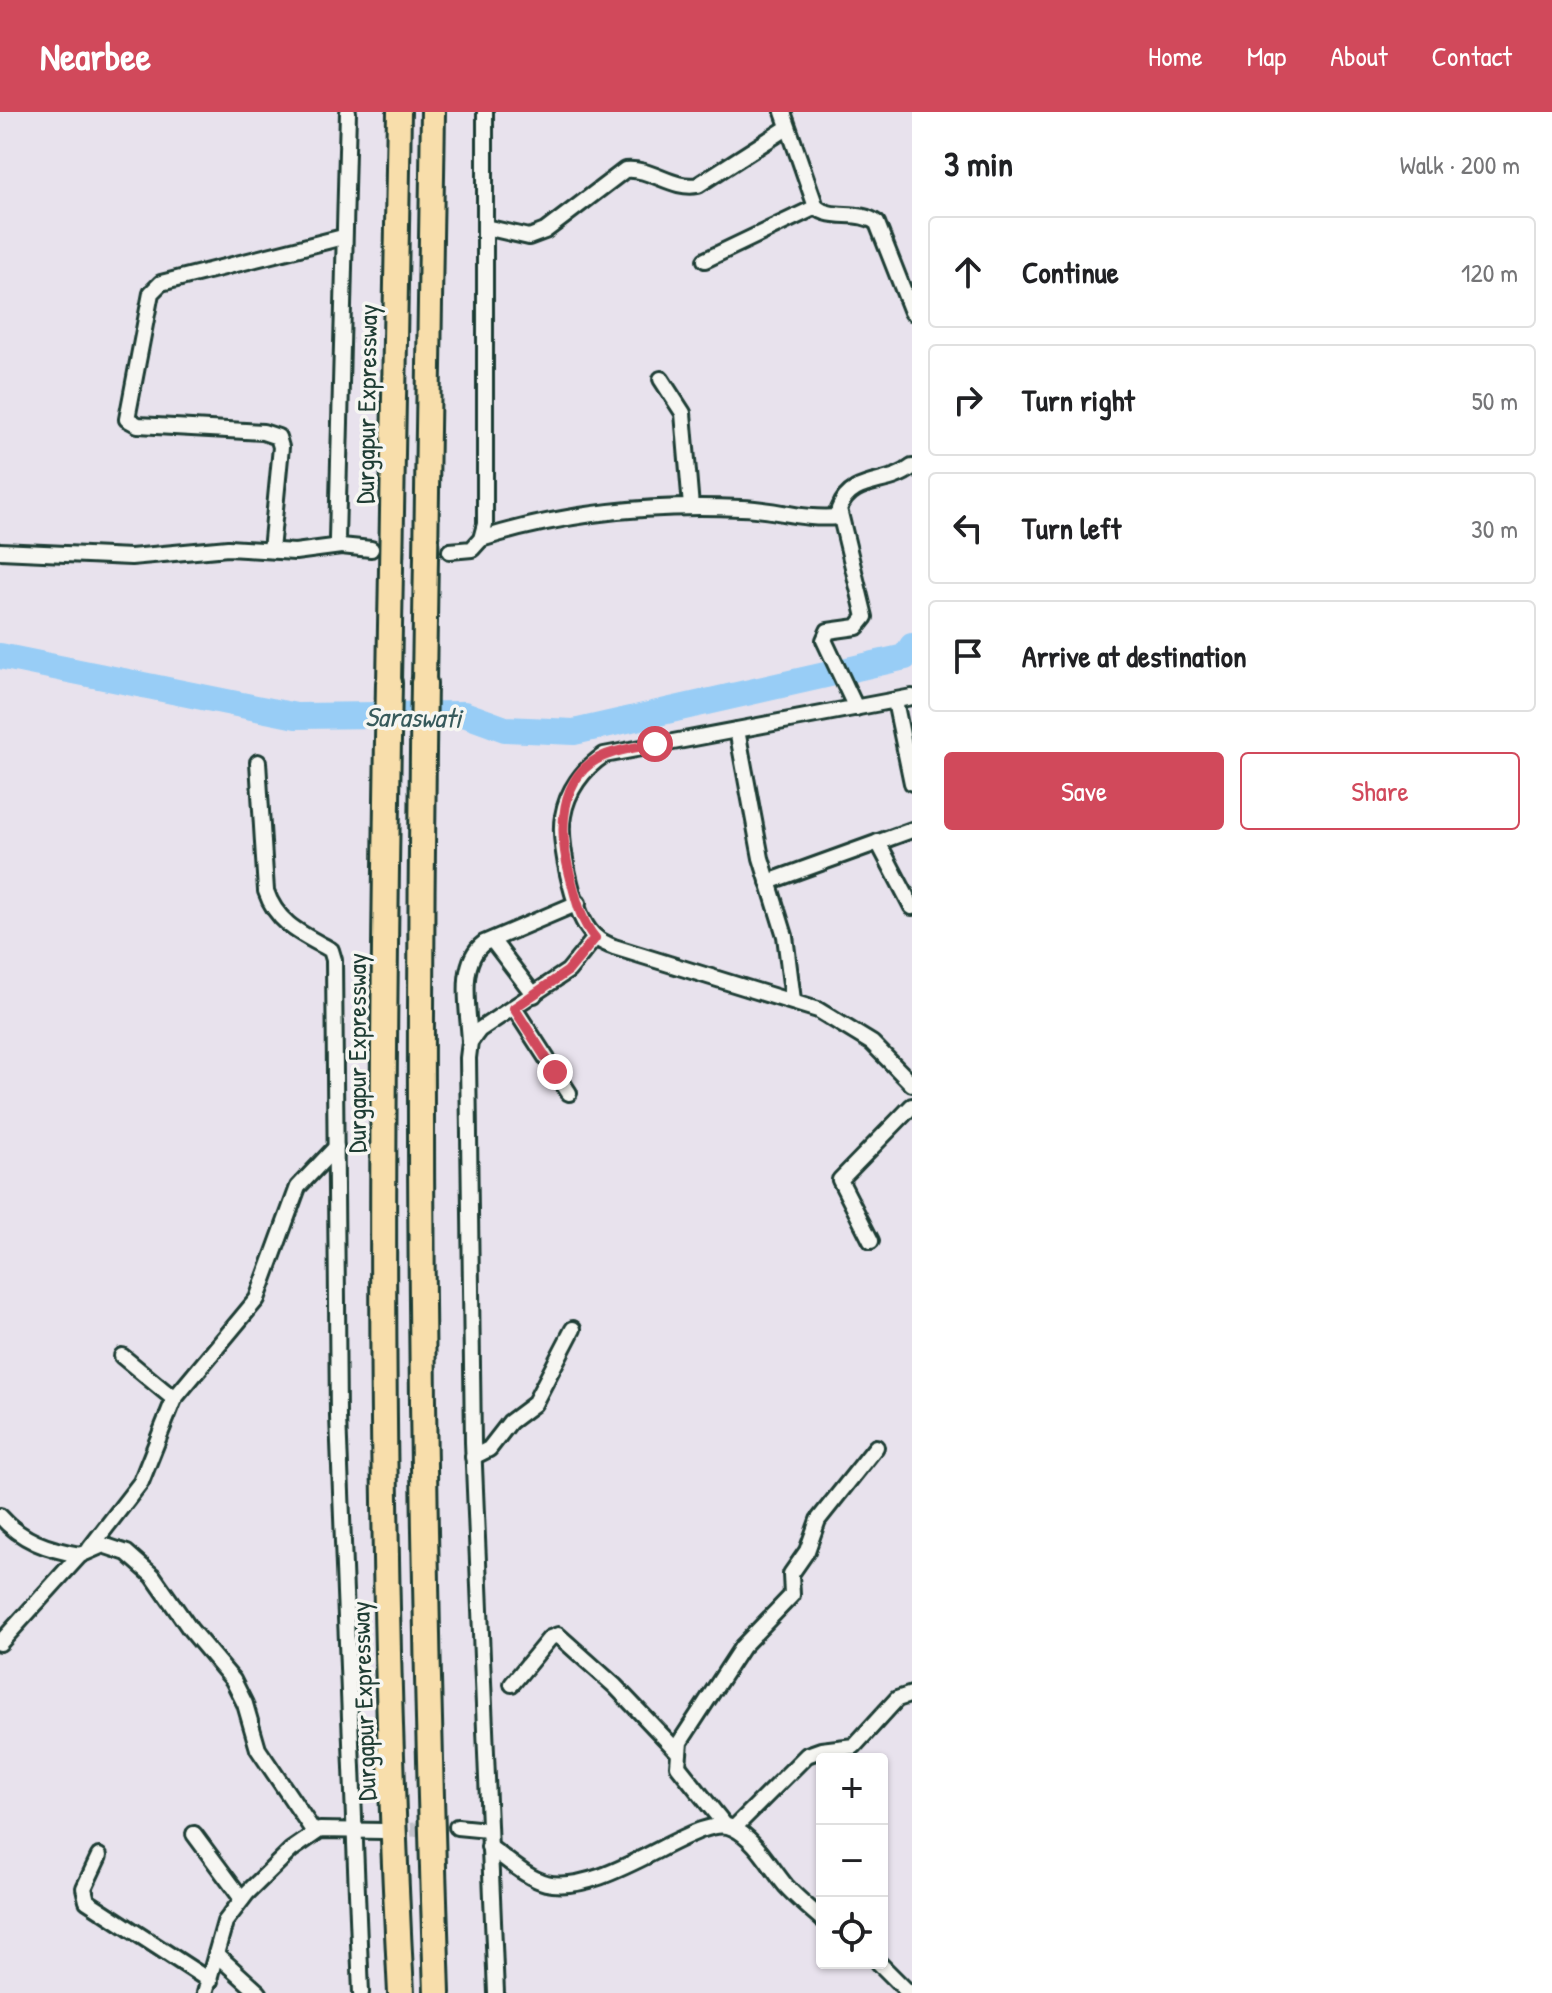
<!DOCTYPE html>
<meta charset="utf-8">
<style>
:root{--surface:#fff;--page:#f6f6f6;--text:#202124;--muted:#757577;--line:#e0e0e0;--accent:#d1495b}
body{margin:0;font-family:"Patrick Hand",sans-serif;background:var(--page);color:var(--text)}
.controls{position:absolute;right:24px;bottom:24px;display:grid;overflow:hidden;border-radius:8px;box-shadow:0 2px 6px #0004}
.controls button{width:72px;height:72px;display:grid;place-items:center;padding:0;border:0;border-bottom:2px solid var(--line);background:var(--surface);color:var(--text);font:40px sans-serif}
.stop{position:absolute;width:24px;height:24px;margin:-18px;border:6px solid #d1495b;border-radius:50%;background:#fff}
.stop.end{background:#d1495b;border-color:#fff;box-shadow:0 2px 8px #0008}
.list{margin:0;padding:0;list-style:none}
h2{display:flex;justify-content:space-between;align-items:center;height:104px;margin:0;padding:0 32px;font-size:34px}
h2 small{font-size:26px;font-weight:400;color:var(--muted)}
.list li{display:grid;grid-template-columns:52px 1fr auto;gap:24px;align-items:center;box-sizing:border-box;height:112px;margin:0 16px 16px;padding:0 16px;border:2px solid var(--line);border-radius:8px}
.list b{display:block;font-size:30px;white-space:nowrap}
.list em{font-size:26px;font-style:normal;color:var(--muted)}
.actions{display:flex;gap:16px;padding:24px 32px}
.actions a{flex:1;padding:18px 0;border:2px solid var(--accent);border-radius:8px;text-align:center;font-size:28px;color:var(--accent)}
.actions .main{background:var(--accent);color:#fff}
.icon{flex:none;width:44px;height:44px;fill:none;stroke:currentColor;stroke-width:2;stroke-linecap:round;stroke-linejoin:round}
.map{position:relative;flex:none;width:912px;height:1881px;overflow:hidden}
header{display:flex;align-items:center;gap:48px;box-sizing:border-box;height:112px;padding:0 40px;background:var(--accent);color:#fff}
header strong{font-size:38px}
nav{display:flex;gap:44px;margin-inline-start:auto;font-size:28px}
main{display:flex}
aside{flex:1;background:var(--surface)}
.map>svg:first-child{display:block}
</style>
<header>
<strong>Nearbee</strong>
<nav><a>Home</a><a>Map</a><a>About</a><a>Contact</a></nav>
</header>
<main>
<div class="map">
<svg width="912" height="1881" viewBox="0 0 912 1881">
<rect width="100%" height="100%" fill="#e8e2ed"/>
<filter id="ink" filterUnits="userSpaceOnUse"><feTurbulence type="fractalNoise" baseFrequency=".0125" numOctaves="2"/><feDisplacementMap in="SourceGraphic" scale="16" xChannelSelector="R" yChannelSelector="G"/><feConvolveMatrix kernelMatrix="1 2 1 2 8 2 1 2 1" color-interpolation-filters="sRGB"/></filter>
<g filter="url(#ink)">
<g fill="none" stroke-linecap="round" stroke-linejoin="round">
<polyline stroke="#98cdf6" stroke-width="26" points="0,544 296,604 464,602 505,617 574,620 905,545 912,534"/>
<g stroke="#c0c1c8" stroke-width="14" stroke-dasharray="14 7" stroke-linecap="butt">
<polyline points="371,437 450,439"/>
<polyline points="390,1719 457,1715"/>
</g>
<defs>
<g id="street">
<polyline points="348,0 337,427 341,434 371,437"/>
<path d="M783,0L816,95C832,109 859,97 877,111L912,200"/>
<path d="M485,115L529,125L545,119L625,58C651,55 672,78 698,73L787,16"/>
<polyline points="705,148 816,95"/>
<polyline points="661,267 683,301 691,395"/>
<path d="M481,427C563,401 654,392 741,396C777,397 800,408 838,405"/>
<polyline points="271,438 281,335 278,325 263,320 138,313 127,307 151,181 161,171 343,125"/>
<polyline points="0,439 131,445 228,436 295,440 341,434"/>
<polyline points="450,439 472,437 481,427 485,412 485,0"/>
<path d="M912,585L604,643C583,657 567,679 563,704C558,729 573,797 589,818C595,827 604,831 614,835L818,898L872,931L912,972"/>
<polyline points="895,589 912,671"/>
<path d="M856,596L824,528L828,519L857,515L865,505L839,397C852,363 888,375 912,355"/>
<polyline points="737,618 761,746 785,824 793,888"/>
<path d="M258,650L266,779C277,812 302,822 331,838L334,848L338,1305L361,1881"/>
<polyline points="878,730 912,795"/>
<polyline points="768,770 912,718"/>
<polyline points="492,828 534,883"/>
<polyline points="514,896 569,981"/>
<path d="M470,930C469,900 457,851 484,831L578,791"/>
<polyline points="871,1129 840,1068 912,994"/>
<polyline points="122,1244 174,1287"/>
<polyline points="473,1345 489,1337 510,1310 534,1292 573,1217"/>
<path d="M0,1404C22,1429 47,1437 80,1443"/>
<polyline points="90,1436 141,1370 174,1287 257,1187 298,1075 336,1035"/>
<polyline points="0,1531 80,1443 103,1433 127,1441 153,1464 190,1517 233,1568 245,1592 258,1637 314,1720"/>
<polyline points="512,1572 550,1526 558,1523 615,1574 677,1639"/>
<polyline points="724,1712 678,1654 680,1630 742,1535 792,1483 791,1462 807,1439 818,1408 876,1335"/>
<polyline points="457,1715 488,1718"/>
<polyline points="734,1716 807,1643 821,1638 854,1634 897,1587 912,1582"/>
<polyline points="194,1722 242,1787"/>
<path d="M489,1735C506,1746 526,1766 546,1771C608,1785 700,1698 733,1716C756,1727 770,1755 786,1774C797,1786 809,1796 822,1807"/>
<polyline points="99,1744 84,1776 87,1789 210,1869"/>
<polyline points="216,1842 259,1881"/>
<polyline points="879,1851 909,1881"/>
<polyline points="205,1881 225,1810 247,1781 291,1738 320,1718 382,1719"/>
<polyline points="496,1881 473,1330 468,946 470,930 479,918 568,859 595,826"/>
</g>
<g id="primary">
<polyline points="389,571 399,0"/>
<polyline points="424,571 433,0"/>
</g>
<g id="highway">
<path d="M389,571C381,1007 378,1445 401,1881"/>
<path d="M424,571C417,1008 422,1444 437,1881"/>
</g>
</defs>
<use href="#street" stroke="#1f3d34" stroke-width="20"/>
<use href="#primary" stroke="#1f3d34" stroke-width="28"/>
<use href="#highway" stroke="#1f3d34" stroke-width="30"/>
<use href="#street" stroke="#f6f6f2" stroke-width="14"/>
<use href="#primary" stroke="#f8deab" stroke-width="22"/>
<use href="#highway" stroke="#f8deab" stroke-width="24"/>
</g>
</g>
<g fill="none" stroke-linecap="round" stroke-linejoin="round" filter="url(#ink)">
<path stroke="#d1495b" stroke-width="10" d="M555,960L514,896L568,859L595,826C580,808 576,786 570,763C559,723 557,661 606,643C621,637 638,635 655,632"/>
</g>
<g text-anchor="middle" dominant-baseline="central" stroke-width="7" stroke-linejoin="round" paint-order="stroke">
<g font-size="26" fill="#1f3d34" stroke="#f6f6f2">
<text transform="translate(366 292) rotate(-89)">Durgapur Expressway</text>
<text transform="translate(356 941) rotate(-90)">Durgapur Expressway</text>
<text transform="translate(363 1589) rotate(-92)">Durgapur Expressway</text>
</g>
<g font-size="28" font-style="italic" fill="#375a5b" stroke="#f6f6f2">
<text transform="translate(413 605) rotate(1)">Saraswati</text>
</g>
</g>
</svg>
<div class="controls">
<button>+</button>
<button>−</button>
<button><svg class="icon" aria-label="locate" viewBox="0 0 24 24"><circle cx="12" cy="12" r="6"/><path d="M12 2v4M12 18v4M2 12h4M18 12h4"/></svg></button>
</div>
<div class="stop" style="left:655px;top:632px"></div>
<div class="stop end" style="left:555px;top:960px"></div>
</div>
<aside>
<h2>3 min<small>Walk · 200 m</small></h2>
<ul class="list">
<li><svg class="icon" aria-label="ahead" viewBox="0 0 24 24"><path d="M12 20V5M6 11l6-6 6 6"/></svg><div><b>Continue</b></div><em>120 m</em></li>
<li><svg class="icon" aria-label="right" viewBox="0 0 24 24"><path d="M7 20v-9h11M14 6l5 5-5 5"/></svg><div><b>Turn right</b></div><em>50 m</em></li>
<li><svg class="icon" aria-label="left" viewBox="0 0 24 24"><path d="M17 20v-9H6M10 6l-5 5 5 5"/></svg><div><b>Turn left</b></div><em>30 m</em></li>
<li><svg class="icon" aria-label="arrive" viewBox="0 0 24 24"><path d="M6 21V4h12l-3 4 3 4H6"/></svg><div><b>Arrive at destination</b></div></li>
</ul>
<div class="actions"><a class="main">Save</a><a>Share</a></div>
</aside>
</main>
